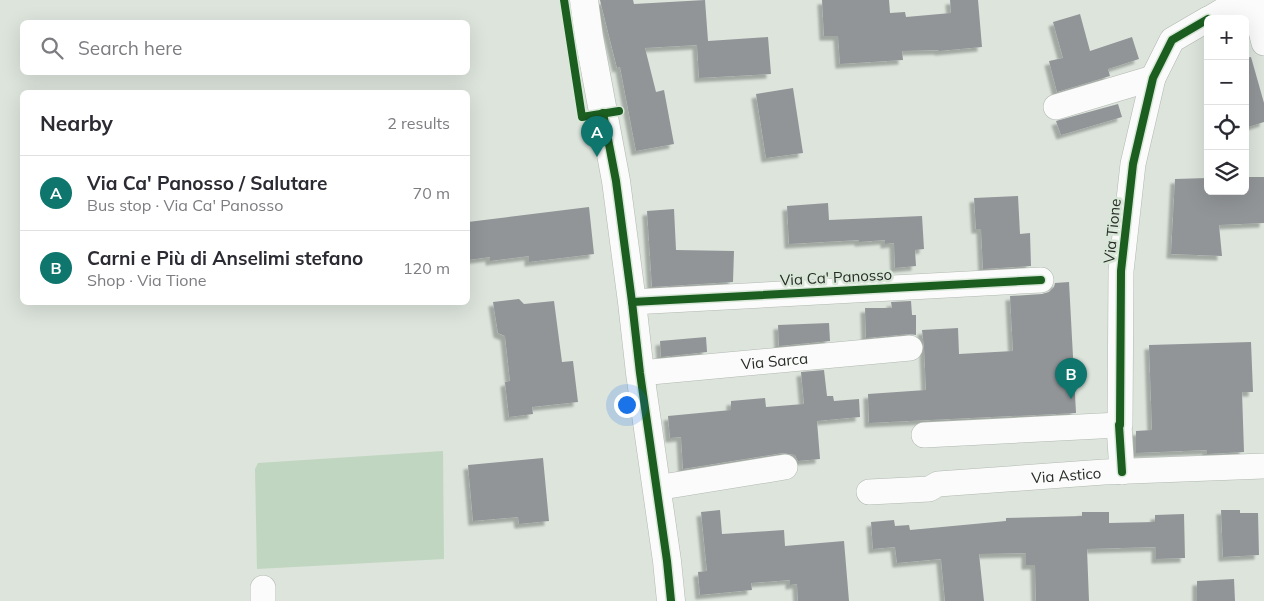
<!DOCTYPE html>
<meta charset="utf-8">
<style>
:root{--surface:#fff;--page:#f2f2f3;--text:#2b2b33;--muted:#7c7c81;--line:#e1e1e2;--accent:#0f766e}
body{margin:0;font-family:Mulish,sans-serif;background:var(--page);color:var(--text)}
.controls{position:absolute;right:15px;top:15px;display:grid;overflow:hidden;border-radius:8px;box-shadow:0 5px 20px #0002}
.controls button{width:45px;height:45px;display:grid;place-items:center;padding:0;border:0;border-bottom:1px solid var(--line);background:var(--surface);color:var(--text);font:25px sans-serif}
.you{position:absolute;left:626px;top:404px;width:18px;height:18px;margin:-12px;border:4px solid #fff;border-radius:50%;background:#1a73e8;box-shadow:0 0 0 8px #1a73e833}
.badge{display:grid;place-items:center;width:32px;height:32px;border-radius:50%;background:var(--accent);color:#fff;font-size:16px;font-weight:700}
.pin{position:absolute;translate:-50% -41px;filter:drop-shadow(0 1px 2px #0008)}
.pin::after{content:'';position:absolute;top:26px;width:18px;height:15px;background:inherit;clip-path:polygon(0 0,100% 0,50% 100%)}
.list{margin:0;padding:0;list-style:none}
h2{display:flex;justify-content:space-between;align-items:center;height:65px;margin:0;padding:0 20px;font-size:21px}
h2 small{font-size:16px;font-weight:400;color:var(--muted)}
.list li{display:grid;grid-template-columns:32px 1fr auto;gap:15px;align-items:center;box-sizing:border-box;height:75px;padding:0 20px;border-top:1px solid var(--line)}
.list b{display:block;font-size:19px;white-space:nowrap}
.list p{margin:0;font-size:16px;white-space:nowrap;color:var(--muted)}
.list em{font-size:16px;font-style:normal;color:var(--muted)}
.icon{flex:none;width:28px;height:28px;fill:none;stroke:currentColor;stroke-width:2;stroke-linecap:round;stroke-linejoin:round}
.map{position:relative;flex:none;width:1264px;height:601px;overflow:hidden}
.search{position:absolute;background:var(--surface);box-shadow:0 5px 20px #0002;left:20px;top:20px;width:450px;height:55px;display:flex;align-items:center;gap:12px;box-sizing:border-box;padding:0 18px;border-radius:8px;color:var(--muted);font-size:19px}
.panel{position:absolute;background:var(--surface);box-shadow:0 5px 20px #0002;left:20px;top:90px;width:450px;height:215px;border-radius:8px}
.map>svg:first-child{display:block}
</style>
<div class="map">
<svg width="1264" height="601" viewBox="0 0 1264 601">
<defs>
<filter id="shadow"><feDropShadow dx="-4.5" dy="4.5" stdDeviation="1" flood-color="#0004"/></filter>
</defs>
<rect width="100%" height="100%" fill="#dce4dc"/>
<polygon fill="#c1d6c0" points="443,451 444,559 257,569 255,469 258,463"/>
<g fill="#929598" filter="url(#shadow)">
<polygon points="600,0 633,0 634,4 705,0 708,41 768,37 771,74 699,78 697,45 645,48 656,92 664,90 674,144 636,151 620,67 617,68"/>
<polygon points="822,0 889,0 890,13 905,12 906,17 951,13 950,0 978,0 982,47 939,51 939,50 902,51 903,60 840,64 838,36 824,36"/>
<polygon points="1080,14 1090,51 1132,37 1139,59 1108,69 1110,76 1057,92 1049,61 1063,58 1053,22"/>
<polygon points="1251,57 1264,103 1264,122 1245,128 1245,58"/>
<polygon points="793,88 803,153 766,158 756,94"/>
<polygon points="1118,104 1122,117 1061,135 1056,121"/>
<polygon points="1245,177 1264,177 1264,223 1219,225 1222,256 1171,254 1175,179 1208,178 1208,191 1245,191"/>
<polygon points="1018,196 1020,234 1030,233 1031,266 983,269 981,229 976,229 974,198"/>
<polygon points="828,203 829,220 922,216 924,249 915,250 916,266 895,268 894,243 885,244 885,240 859,242 859,240 789,244 787,206"/>
<polygon points="589,207 594,254 529,262 529,256 490,261 490,257 468,260 468,222"/>
<polygon points="674,209 676,250 734,251 733,282 652,287 647,211"/>
<polygon points="1069,282 1076,413 869,423 868,394 926,390 924,347 922,330 958,328 959,354 1013,351 1010,296 1042,294 1049,292 1054,287 1055,283"/>
<polygon points="519,299 524,304 554,301 562,362 573,361 578,402 532,407 533,414 509,417 505,382 510,381 505,336 498,333 493,302"/>
<polygon points="911,301 912,315 916,315 916,335 909,334 866,338 865,308 892,308 891,302"/>
<polygon points="829,323 830,341 779,346 778,325"/>
<polygon points="706,337 707,352 661,357 660,341"/>
<polygon points="1251,342 1253,392 1242,392 1244,452 1207,454 1207,450 1136,453 1136,431 1152,430 1149,345"/>
<polygon points="824,370 827,396 833,396 834,401 859,399 860,417 817,421 820,459 798,461 795,455 783,453 683,469 681,437 670,438 668,416 731,410 731,401 765,398 766,407 804,404 801,372"/>
<polygon points="543,458 549,521 519,524 518,517 473,521 468,465"/>
<polygon points="720,510 722,534 784,530 785,546 844,541 849,601 798,601 797,584 790,585 790,580 751,583 752,590 700,595 698,572 707,571 701,512"/>
<polygon points="1221,510 1240,510 1240,513 1258,513 1259,555 1223,557"/>
<polygon points="1082,512 1109,512 1109,523 1155,522 1155,515 1184,514 1185,558 1156,559 1156,547 1087,549 1089,601 1036,601 1035,565 1026,565 1026,553 979,554 984,601 945,601 941,559 897,563 895,547 873,549 871,522 894,520 895,526 909,525 910,530 1006,521 1006,518 1082,516"/>
<polygon points="1234,579 1235,601 1197,601 1197,581"/>
</g>
<g fill="none" stroke-linecap="round" stroke-linejoin="round">
<defs>
<g id="street">
<polyline points="1209,19 1229,7 1253,0 1264,43"/>
<polyline points="1056,107 1153,78"/>
<polyline points="632,302 1041,280"/>
<path id="s1" d="M640,373L910,348"/>
<polyline points="924,435 1119,425"/>
<polyline points="1122,472 1119,425 1120,425 1121,271 1133,164 1153,78 1172,40 1208,19"/>
<polyline points="656,488 785,467"/>
<path id="s2" d="M869,492L929,489L938,484L1104,472L1264,466"/>
<polyline points="263,588 263,601"/>
</g>
<polyline id="secondary" points="584,0 589,37 616,181 632,302 640,373 667,561 671,601"/>
</defs>
<use href="#street" stroke="#b2b8b2" stroke-width="26"/>
<use href="#secondary" stroke="#b2b8b2" stroke-width="29"/>
<use href="#street" stroke="#fafbfa" stroke-width="25"/>
<use href="#secondary" stroke="#fafbfa" stroke-width="28"/>
<defs>
<g id="cycleway">
<polyline points="564,0 582,117 619,111"/>
<polyline points="603,113 616,181 632,302 640,373 667,561 671,601"/>
<polyline points="632,302 1041,280"/>
<polyline points="1122,472 1119,425 1120,425 1121,271 1133,164 1153,78 1172,40 1208,19"/>
</g>
</defs>
<use href="#cycleway" stroke="#d9e7d8" stroke-width="11"/>
<use href="#cycleway" stroke="#1b5e20" stroke-width="8"/>
</g>
<g text-anchor="middle" dominant-baseline="central" stroke-width="5" stroke-linejoin="round" paint-order="stroke">
<g font-size="15" fill="#282d27" stroke="#d9e7d8">
<text transform="translate(1112 231) rotate(-84)">Via Tione</text>
<text transform="translate(836 277) rotate(-3)">Via Ca' Panosso</text>
<text stroke="none"><textPath href="#s1" startOffset="135">Via Sarca</textPath></text>
<text stroke="none"><textPath href="#s2" startOffset="199">Via Astico</textPath></text>
</g>
</g>
</svg>
<div class="controls">
<button>+</button>
<button>−</button>
<button><svg class="icon" aria-label="locate" viewBox="0 0 24 24"><circle cx="12" cy="12" r="6"/><path d="M12 2v4M12 18v4M2 12h4M18 12h4"/></svg></button>
<button><svg class="icon" aria-label="layers" viewBox="0 0 24 24"><path d="M12 4l9 5-9 5-9-5zM3 14l9 5 9-5"/></svg></button>
</div>
<div class="you"></div>
<div class="pin badge" style="left:597px;top:157px">A</div>
<div class="pin badge" style="left:1071px;top:399px">B</div>
<div class="search"><svg class="icon" aria-label="search" viewBox="0 0 24 24"><circle cx="10" cy="10" r="6"/><path d="M15 15l6 6"/></svg>Search here</div>
<section class="panel">
<h2>Nearby<small>2 results</small></h2>
<ul class="list">
<li><span class="badge">A</span><div><b>Via Ca' Panosso / Salutare</b><p>Bus stop · Via Ca' Panosso</p></div><em>70 m</em></li>
<li><span class="badge">B</span><div><b>Carni e Più di Anselimi stefano</b><p>Shop · Via Tione</p></div><em>120 m</em></li>
</ul>
</section>
</div>
